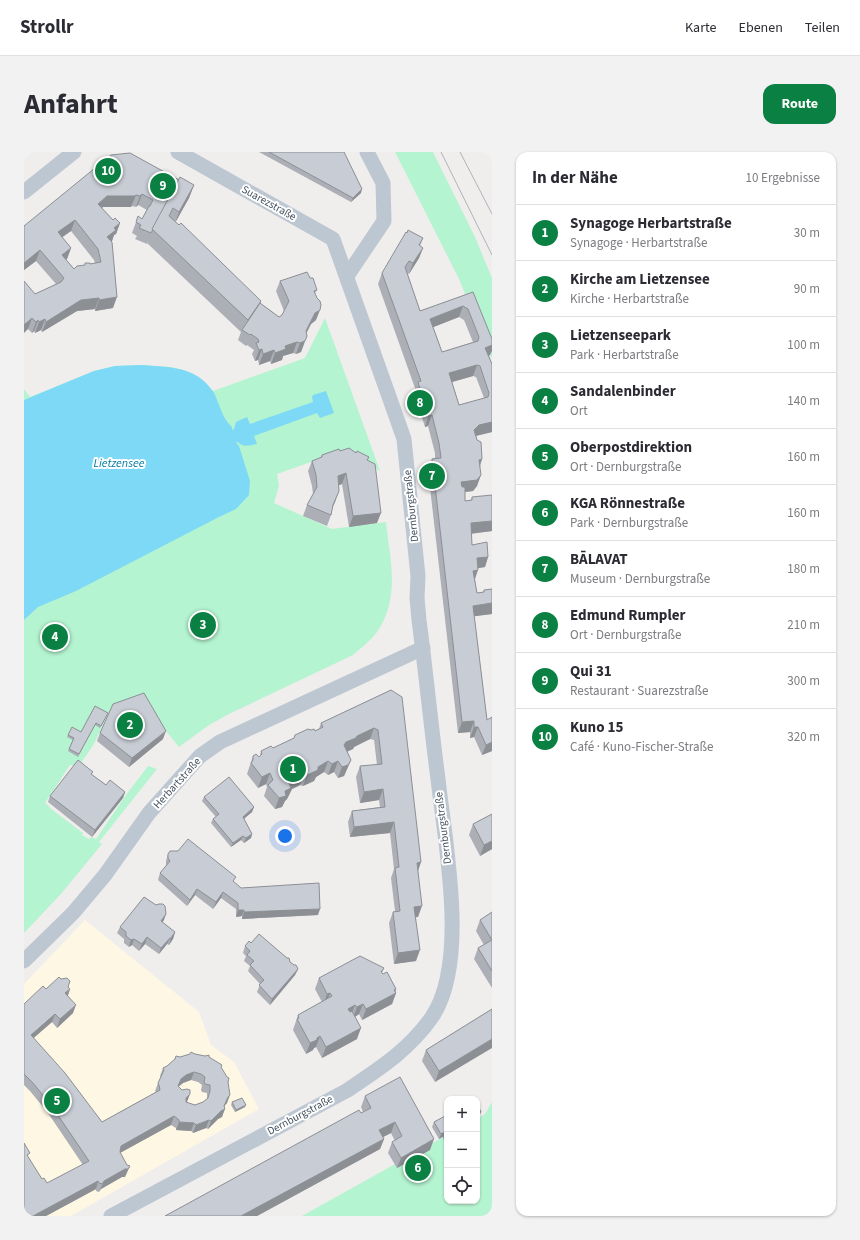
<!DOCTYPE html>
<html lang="de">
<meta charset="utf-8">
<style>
:root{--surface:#fff;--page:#f2f2f3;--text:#2b2b33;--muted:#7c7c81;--line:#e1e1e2;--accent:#0b8043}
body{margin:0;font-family:"Source Sans 3",sans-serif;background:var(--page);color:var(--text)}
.controls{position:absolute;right:12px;bottom:12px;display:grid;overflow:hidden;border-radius:8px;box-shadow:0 1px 3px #0004}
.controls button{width:36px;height:36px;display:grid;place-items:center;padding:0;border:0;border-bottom:1px solid var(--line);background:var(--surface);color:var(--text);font:20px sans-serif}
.you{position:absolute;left:261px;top:684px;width:14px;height:14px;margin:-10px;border:3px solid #fff;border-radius:50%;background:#1a73e8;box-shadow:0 0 0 6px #1a73e833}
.badge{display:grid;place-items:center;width:26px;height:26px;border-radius:50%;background:var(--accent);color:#fff;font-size:13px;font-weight:700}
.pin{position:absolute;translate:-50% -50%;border:2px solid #fff;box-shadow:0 1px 4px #0006}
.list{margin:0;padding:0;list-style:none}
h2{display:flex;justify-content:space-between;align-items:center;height:52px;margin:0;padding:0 16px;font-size:17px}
h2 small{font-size:13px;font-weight:400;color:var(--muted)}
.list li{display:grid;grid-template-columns:26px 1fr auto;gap:12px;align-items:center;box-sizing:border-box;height:56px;padding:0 16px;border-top:1px solid var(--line)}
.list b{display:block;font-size:15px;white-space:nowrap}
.list p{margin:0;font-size:13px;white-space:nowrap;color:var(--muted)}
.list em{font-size:13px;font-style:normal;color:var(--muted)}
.icon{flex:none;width:22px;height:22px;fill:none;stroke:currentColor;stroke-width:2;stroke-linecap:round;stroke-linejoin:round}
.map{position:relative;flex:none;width:468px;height:1064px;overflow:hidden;border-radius:12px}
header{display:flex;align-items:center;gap:24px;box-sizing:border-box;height:56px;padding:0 20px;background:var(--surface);border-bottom:1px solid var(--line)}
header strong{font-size:19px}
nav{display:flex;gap:22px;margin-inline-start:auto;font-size:14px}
.intro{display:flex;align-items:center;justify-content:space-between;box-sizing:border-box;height:96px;padding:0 24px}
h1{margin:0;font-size:28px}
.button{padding:10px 18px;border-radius:12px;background:var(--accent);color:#fff;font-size:14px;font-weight:700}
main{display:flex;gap:24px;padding:0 24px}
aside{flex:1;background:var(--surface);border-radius:12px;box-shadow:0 1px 3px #0004}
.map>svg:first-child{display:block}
</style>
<header>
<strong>Strollr</strong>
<nav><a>Karte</a><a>Ebenen</a><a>Teilen</a></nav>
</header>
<div class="intro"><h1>Anfahrt</h1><a class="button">Route</a></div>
<main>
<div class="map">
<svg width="468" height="1064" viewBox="0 0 468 1064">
<rect width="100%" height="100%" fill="#f0eded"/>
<polygon fill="#fef7e3" points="61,768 175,860 187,893 210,910 235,957 47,1064 0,1064 0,832"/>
<g fill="#b5f4d0">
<polygon points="371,0 409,0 451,85 468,126 468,207 435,127"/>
<path d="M301,166L356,319L321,298L253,322L255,334L250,351L308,377L362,370C366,407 376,443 355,477C349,487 338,495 329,503L205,562L185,573L155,595L117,549L85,560L70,592L55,614L46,613L21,651L25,654L26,656L59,681L58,683L65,687L67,685L72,687L102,643L124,614L133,617L75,690L78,692L37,742L0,781V237L6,245L70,219L91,214L118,213L147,215L159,218L175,225L189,239L281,206Z"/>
<polygon points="468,950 468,1064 278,1064 423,983 423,1049 453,1049 453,967 461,962"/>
</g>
<path fill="#7dd9f6" d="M118,213C141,215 165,214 182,231C185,235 189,238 191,243C196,254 199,268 208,275V278L210,277L212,270L223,265L226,272L289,250L288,245L289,243L302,239L310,261L296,266L293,261L230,284L233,292C225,293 219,296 214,290H212L215,294L226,329L225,343L212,357L193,366L52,439L14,455L0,468V248L70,219L91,214Z"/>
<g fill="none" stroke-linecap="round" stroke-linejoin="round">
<g stroke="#bcc7d1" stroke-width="15">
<polyline points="0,40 50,0"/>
<polyline points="323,124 360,69 359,31 343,0"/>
<polyline points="0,809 49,761 81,723 125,661 176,604 196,590 399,496"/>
<path d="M87,1064L322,939C355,917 385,898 408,865C445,810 421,691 414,627C407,574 402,521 395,468L393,446L394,424L380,287L373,267L309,87L154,0"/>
</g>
<g stroke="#aeb2b9" stroke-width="1">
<polyline points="417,0 468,103"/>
<polyline points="436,0 468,62"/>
</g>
</g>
<g fill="#acafb6" fill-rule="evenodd">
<polygon points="235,0 286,0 337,41 327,50"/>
<path d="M155,28L170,33L165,46L151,70L236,151L255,165L258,163L260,159L252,139L256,129L286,126L293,138L291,141L292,168L287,172L282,181L283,184L277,200L272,202L269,201L259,204L258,208L247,212L246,209L235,213L234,208L231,209L228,202L230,198L223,193L222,194L214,188L217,180L123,91L124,89L123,92L111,87L113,84L108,81L112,70L118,67L123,58L114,53L112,55L108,54L107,55H79L78,56L89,68L96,71L92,82L90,83L88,89L87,90L89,156L71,159V157L53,159L18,180L17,178L11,181L10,179L8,181L4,177L11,142L32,132L12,109L0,118V74ZM47,79L70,108L71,111L66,112L61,111V113L50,117L42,108L43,107L47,96L38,85Z"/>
<path d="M399,86L396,94L399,96L395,106L385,122L383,121L396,159L449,140L466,203L465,204L468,212V280L452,284L458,307L456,315L453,334L449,339L441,340V349L447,348L448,345L468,379L447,382L448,393L464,405L461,415L454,416L451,428L453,441H459L460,438L468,437V462L450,464L463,568L468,599L458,603L450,585L446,586V580L434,581L404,318L408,307L411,306V301L404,274L401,275L390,241L391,236L354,132L358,121ZM435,165L440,168L449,190L418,200L409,175ZM449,224L452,225L460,246L435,253L428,230Z"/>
<polygon points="316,299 332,301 345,305 344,308 353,371 325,375 318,332 315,333 311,350 308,356 307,363 303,374 279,364 283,353 289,342 288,334 284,319 288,309 296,306 298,303"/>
<polygon points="367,538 397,710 394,719 394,765 392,765 392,809 370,812 365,771 369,760 371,759 367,726 370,717 366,681 326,685 324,670 328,659 356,655 355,648 336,651 332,625 336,614 353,613 350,588 346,587 330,595 329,597 323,600 327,608 320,624 314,626 310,620 304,623 300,620 292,625 290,629 279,634 276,633 268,637 263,647 261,649 258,655 251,657 240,644 243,635 242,632 234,636 223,622 229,604 235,605 236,604 237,599 249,596 270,587 271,583 291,579 295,577 297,571"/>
<polygon points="83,563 76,576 71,573 54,605 44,599 49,588 43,585 44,583 57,580"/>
<polygon points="76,581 139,587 105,615 73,589"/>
<polygon points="68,623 82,633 101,640 99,646 68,685 24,650 26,644"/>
<polygon points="180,645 230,655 228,660 220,667 228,682 227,686 220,691 217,688 207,695 187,671 189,667 192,665 178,649"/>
<polygon points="468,662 468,697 456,704 445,683 449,672"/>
<polygon points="144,702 210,730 217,736 294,763 218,767 218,764 212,765 212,757 197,746 189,757 171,743 163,754 134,728 136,721 142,714 142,709"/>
<polygon points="468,760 468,836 450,807 454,796 460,793 452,779 456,768"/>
<polygon points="142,762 138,770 151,780 149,787 145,793 143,792 135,802 121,792 115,799 108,793 105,795 100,791 100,787 93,781 96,775"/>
<polygon points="227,791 266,810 274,817 271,823 246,853 233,840 236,832 224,819 226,814 220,809 222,804 219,801 221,794"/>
<polygon points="360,816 358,821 359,822 372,837 371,840 372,841 368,852 338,868 335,862 331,865 333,887 298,906 292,895 290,896 289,898 282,902 269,878 274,863 298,850 291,837 295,826"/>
<path d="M44,835L46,837L44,844L49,861L33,876L28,870L9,886L78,970L132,940L131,939L134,931L137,925L136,924L139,916L143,914L150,908L152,904L156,905L171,902L185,905L197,915L204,930L203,951L201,953L200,955L198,965L194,967L184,977L182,976L169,981L167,979L152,978V976L147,973L96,1001L101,1025H98L77,1037L75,1040L72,1039V1037L22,1064H0L4,1005L18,1027L23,1031L59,1013L24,961L6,939L0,933V852L22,837ZM167,928L174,930L178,933L177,938L178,940L183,941V947L179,950L171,953L163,951V950L154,935L159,931Z"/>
<polygon points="468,857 411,930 398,909 402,898"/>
<polygon points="341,944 406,998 373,1016 364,1001 368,990 371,989 367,981 359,985 360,987 356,997 233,1064 141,1064 339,960 337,955"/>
<polygon points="208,950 221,955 211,960 207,953"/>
<polygon points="423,963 423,993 419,986 419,985 415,987 408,975 410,970"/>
</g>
<g fill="#8c8f94">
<polygon points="170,33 165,46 150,73 155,60"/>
<polygon points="338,37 337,41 327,50 329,46"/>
<polygon points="118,42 114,53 112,55 116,44"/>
<polygon points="112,43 107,55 79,55 70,63 74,52 83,44"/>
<polygon points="51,68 47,79 30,91 34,80"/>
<polygon points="96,71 92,82 90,83 88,89 79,96 83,85 90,76"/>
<polygon points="47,96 43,107 34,114 38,103"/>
<polygon points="399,96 395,106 385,122 389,111"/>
<polygon points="16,98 12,109 0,118 0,111"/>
<polygon points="93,145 89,156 71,159 75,148"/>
<polygon points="75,146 71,157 53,159 18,180 22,170 57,148"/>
<polygon points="237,149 232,162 220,179 224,168"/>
<polygon points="439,154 435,165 402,178 406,167"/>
<polygon points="296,158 292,168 287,172 278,190 282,179 291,161"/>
<polygon points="8,166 4,177 0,181 0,173"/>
<polygon points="21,167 17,178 11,181 15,170"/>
<polygon points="14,168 10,179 8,181 12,170"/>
<polygon points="281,189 277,200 272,202 276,191"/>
<polygon points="273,190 269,201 259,204 258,208 247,212 251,201 261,194"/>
<polygon points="468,193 468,199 466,203 458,207 461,196"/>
<polygon points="238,197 234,208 231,209 235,198"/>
<polygon points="250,198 246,209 235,213 239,202"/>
<polygon points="453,213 449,224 421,232 425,221"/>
<polygon points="408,263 404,274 401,275 404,264"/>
<polygon points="468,270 468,280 451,284 450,278 455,273"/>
<polygon points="458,307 454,318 455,308"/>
<polygon points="322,321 318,332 310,335 314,324"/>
<polygon points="457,323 453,334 449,339 433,341 437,330"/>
<polygon points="315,339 311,350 305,363 309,353"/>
<polygon points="357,361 353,371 325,375 329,364"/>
<polygon points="468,369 468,379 443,382 447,371"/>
<polygon points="464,405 461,415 449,417 453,406"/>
<polygon points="454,418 450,429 449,419"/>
<polygon points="468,451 468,462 445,465 449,454"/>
<polygon points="450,569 446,580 434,581 438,570"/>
<polygon points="450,575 454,575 450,585 446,586"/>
<polygon points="350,576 346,587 330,595 329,597 319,601 320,593 322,590 333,584"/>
<polygon points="142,579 139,587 105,615 108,606"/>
<polygon points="468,590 468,599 458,603 462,593"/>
<polygon points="327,608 320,624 314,626 318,615"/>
<polygon points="304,609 300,620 292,625 290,629 279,634 283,623 294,615"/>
<polygon points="314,609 310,620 304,623 308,612"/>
<polygon points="246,621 242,632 234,636 238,625"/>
<polygon points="280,622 276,633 268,637 263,647 261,649 258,655 251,657 255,646 261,639 265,631 272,626"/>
<polygon points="359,637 355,648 336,651 340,640"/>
<polygon points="101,640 99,646 68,685 71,678"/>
<polygon points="230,655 228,660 217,669 219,665"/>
<polygon points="370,670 366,681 326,685 330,675"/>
<polygon points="228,682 227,686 220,691 222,686"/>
<polygon points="219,684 217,688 207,695 209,691"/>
<polygon points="468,689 468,697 456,704 460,693"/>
<polygon points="397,710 393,721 393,711"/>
<polygon points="173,737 171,743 163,754 166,748"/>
<polygon points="199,740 197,746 189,757 192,750"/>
<polygon points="398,754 394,765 386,766 390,755"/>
<polygon points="296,757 294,763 218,767 220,760"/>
<polygon points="214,758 220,758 218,764 212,765"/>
<polygon points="142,762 140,768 135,775 137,769"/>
<polygon points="151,780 149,787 145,793 147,786"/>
<polygon points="123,785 121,792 115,799 118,792"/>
<polygon points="146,786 143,792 135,802 137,796"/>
<polygon points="110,787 108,793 105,795 107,788"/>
<polygon points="396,798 392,809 370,812 374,801"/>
<polygon points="274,817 271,823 246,853 248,847"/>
<polygon points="46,837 43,845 41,841"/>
<polygon points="372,837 371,842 372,841 368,852 338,868 342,857"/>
<polygon points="306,841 302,852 299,853 303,842"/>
<polygon points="339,852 335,862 329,866 333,855"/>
<polygon points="52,853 49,861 33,876 36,867"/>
<polygon points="331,853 327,863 324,857"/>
<polygon points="31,862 28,870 4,891 7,883"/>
<polygon points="337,876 333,887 298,906 302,895"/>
<polygon points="296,884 292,895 290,896 289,898 282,902 286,891 293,886"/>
<polygon points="468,887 468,896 411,930 415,919"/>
<polygon points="170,920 167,928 159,931 154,935 151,942 157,927 162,923"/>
<polygon points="166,942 163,950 159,954 162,946"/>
<polygon points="206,943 203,951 201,953 199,958 201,957 198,965 194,967 184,977 187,969 204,945"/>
<polygon points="222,953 221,955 211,960 212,958"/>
<polygon points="457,960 455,964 453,966 453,962"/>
<polygon points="150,964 147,973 94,1002 97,994"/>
<polygon points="185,968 182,976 169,981 172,973"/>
<polygon points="155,970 170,971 167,979 152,978"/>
<polygon points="371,970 367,981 351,989 355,978"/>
<polygon points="423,979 423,982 415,987 417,982"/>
<polygon points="360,987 356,997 233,1064 217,1064"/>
<polygon points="410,987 406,998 373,1016 377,1006"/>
<polygon points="106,1014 101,1025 98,1025 77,1037 75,1040 80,1029"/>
<polygon points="74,1029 72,1037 22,1064 9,1064"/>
</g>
<g fill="#c8ccd4" stroke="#8c8f94" fill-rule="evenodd">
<polygon points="245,0 320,0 338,37 329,46"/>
<path d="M106,1L155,28L127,81L115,76L117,73L112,70L114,64L118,67L125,54H126L129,48L118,42L116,44L112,43L111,44H83L74,52L89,68L91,66L96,71L90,76L92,78L83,85L88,90L93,145L75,148V146L57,148L22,170L21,167L15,170L14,168L12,170L8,166L0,173V129L11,142L37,130L40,126L16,98L0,111V74L87,3ZM51,68L74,97L77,110L66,112V111H61V113L53,114L50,117L38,103L47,96L34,80Z"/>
<polygon points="156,25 170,33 155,60 149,56 145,64 155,73 157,71 237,149 224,168 128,77"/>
<path d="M384,78L399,86L395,93L399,96L389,111L385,109L381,115L396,159L449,140L468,187V193L461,196L468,212V270L455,273L450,278L453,288L457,290L458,307L455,308L457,323L453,328L437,330L438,335H441V349L448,348V345L468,343V369L447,371L448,393L463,390L464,405L453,406L454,418L449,419L453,441L460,440V438L468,437V451L449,454L463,568L468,565V590L462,593L454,575H450V569L438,570L408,307L417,306L415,291L408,263L404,264L394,230L397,229L358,121L382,80L383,81ZM439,154L444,157L455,185L454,189L418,200L406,167ZM453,213L456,214L465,241L464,245L435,253L425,221Z"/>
<polygon points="283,120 286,126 289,126 293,138 290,139 293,146 296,149 297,153 296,158 291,161 282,179 283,184 281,189 276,191 273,190 261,194 262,197 251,201 250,198 239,202 238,197 235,198 232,191 235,190 234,187 227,182 226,183 218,178 236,151 255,165 258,163 265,149 256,129"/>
<polygon points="325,296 332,301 333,299 345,305 343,308 351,312 357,361 329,364 322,321 314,324 315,339 309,353 307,363 283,353 293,335 292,323 288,309 298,305 298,303 315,297 316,299"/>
<polygon points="367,538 378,545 397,710 393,711 398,754 390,755 396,798 374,801 369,760 376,759 371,716 375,715 370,670 330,675 328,659 361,655 359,637 340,640 336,614 358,612 354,578 350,576 333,584 332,586 322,590 320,593 327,608 324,613 318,615 314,609 308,612 304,609 294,615 294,618 283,623 280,622 272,626 270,630 265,631 267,636 261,639 262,644 255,646 244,633 249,628 246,621 238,625 227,611 229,608 229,604 232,602 235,605 238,602 237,599 247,594 249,596 270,586 271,583 284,577 287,578 290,577 291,579 299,575 297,571"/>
<polygon points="120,541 142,579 108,606 76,581 89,552"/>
<polygon points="71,554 84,561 77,574 72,571 55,602 45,597 50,586 44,583 48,575 57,580"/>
<polygon points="54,608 69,620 67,622 82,633 86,628 101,640 71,678 26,644"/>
<polygon points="205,625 230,655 219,665 228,682 222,686 219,684 209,691 189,667 195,662 180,645"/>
<polygon points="468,662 468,689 460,693 449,672"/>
<polygon points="164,687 212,725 209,729 217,736 295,731 296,757 220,760 220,758 214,758 214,751 199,740 192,750 173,737 166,748 136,721 146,709 144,706 144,702 146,699 154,699"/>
<polygon points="120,745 132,753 135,752 139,752 141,754 142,762 137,769 151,780 147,786 146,786 137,796 123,785 118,792 110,787 107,788 102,784 102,780 96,775"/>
<polygon points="468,760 468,788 456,768"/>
<polygon points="235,782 263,806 265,806 266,810 270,813 272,813 274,817 248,847 235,833 240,828 226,813 230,809 223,803 226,799 221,794 225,789 227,791"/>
<polygon points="468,788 468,819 454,796"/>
<polygon points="336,804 360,816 357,820 359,822 363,820 372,837 370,838 372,841 342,857 339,852 333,855 331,853 324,857 326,860 328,859 337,876 302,895 296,884 293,886 293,888 286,891 273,867 275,866 274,863 308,844 306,841 303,842 295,826"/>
<path d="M35,825L37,827L43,826L46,829L44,835L46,837L41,841L52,853L36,867L31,862L7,883L41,921L78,970L136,938L135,933L134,931L140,918L139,916L143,914L151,907L152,904L156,905L166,902L167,900L171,902L181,904L185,903V905L198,913L197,915L203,925L205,926L204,930L206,943L204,945L200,954L201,957L197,959L187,969L185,968L172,973L170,971L155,970V968L150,964L97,994L96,1000L103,1013L106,1014L104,1017H101L80,1029L78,1032L75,1031L74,1029L9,1064H0V991L6,1001L3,1003L18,1027L20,1026L23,1031L65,1009L27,953L9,931L0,922V852L19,834L22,837ZM170,920L177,922L181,925L180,930L181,932L186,933V939L184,946L179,950L171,953L162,950V946L166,942V938L163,937L158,938L154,934L157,927L162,923Z"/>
<polygon points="468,857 468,887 415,919 402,898"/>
<polygon points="376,925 410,987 377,1006 368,990 378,984 371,970 355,978 360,987 217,1064 141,1064 335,958 337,961 347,956 341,944"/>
<polygon points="218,946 222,953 212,958 208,950"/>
<polygon points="453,952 457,960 453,962"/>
<polygon points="423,963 423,979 417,982 410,970"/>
<polygon points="423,982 423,990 419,984"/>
</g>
<g text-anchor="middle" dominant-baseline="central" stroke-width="4" stroke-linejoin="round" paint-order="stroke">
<g font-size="11" fill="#43505d" stroke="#fff">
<text transform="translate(245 51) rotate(29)">Suarezstraße</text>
<text transform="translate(387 354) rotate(-96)">Dernburgstraße</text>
<text transform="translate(153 631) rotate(-48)">Herbartstraße</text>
<text transform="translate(419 676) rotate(-97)">Dernburgstraße</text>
<text transform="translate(276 963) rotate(-28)">Dernburgstraße</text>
</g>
<g font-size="12" font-style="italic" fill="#027ba3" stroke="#fff">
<text x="95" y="311">Lietzensee</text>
</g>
</g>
</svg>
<div class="controls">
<button>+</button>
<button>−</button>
<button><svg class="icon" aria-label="locate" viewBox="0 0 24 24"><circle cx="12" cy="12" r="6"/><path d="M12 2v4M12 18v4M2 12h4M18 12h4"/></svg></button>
</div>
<div class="you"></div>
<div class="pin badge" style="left:269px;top:617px">1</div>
<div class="pin badge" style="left:106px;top:573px">2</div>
<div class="pin badge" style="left:179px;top:473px">3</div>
<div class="pin badge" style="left:31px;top:485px">4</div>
<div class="pin badge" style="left:33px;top:949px">5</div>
<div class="pin badge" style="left:394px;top:1016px">6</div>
<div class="pin badge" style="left:408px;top:324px">7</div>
<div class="pin badge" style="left:396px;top:251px">8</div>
<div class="pin badge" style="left:139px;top:34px">9</div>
<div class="pin badge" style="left:84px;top:19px">10</div>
</div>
<aside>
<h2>In der Nähe<small>10 Ergebnisse</small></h2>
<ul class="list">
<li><span class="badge">1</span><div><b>Synagoge Herbartstraße</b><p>Synagoge · Herbartstraße</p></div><em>30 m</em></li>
<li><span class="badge">2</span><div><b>Kirche am Lietzensee</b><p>Kirche · Herbartstraße</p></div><em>90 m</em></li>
<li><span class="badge">3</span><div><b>Lietzenseepark</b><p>Park · Herbartstraße</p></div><em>100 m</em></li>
<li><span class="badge">4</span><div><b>Sandalenbinder</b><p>Ort</p></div><em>140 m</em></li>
<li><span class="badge">5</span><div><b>Oberpostdirektion</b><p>Ort · Dernburgstraße</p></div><em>160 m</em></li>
<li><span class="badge">6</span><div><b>KGA Rönnestraße</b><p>Park · Dernburgstraße</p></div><em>160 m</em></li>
<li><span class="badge">7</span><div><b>BĀLAVAT</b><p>Museum · Dernburgstraße</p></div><em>180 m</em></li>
<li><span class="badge">8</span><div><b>Edmund Rumpler</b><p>Ort · Dernburgstraße</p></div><em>210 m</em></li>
<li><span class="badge">9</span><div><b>Qui 31</b><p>Restaurant · Suarezstraße</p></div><em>300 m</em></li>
<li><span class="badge">10</span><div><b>Kuno 15</b><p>Café · Kuno-Fischer-Straße</p></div><em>320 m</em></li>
</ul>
</aside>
</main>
